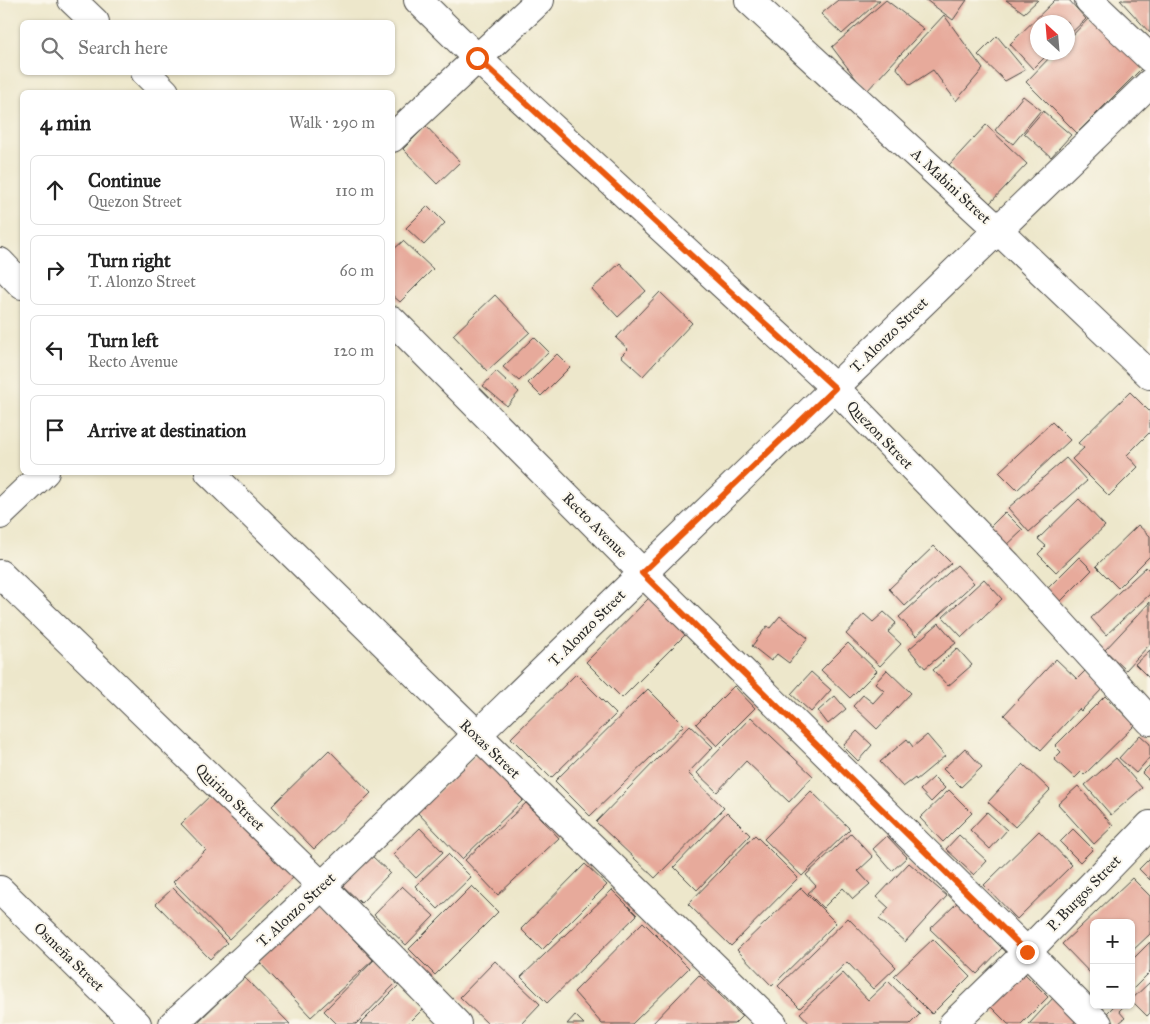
<!DOCTYPE html>
<meta charset="utf-8">
<style>
:root{--surface:#fff;--page:#f2f2f2;--text:#222;--muted:#767676;--line:#e0e0e0}
body{margin:0;font-family:"IM FELL Great Primer",serif;background:var(--page);color:var(--text)}
.controls{position:absolute;right:15px;bottom:15px;display:grid;overflow:hidden;border-radius:8px;box-shadow:0 1px 4px #0004}
.controls button{width:45px;height:45px;display:grid;place-items:center;padding:0;border:0;border-bottom:1px solid var(--line);background:var(--surface);color:var(--text);font:25px sans-serif}
.compass{position:absolute;left:1030px;top:15px;width:45px;height:45px;border-radius:50%;background:var(--surface);box-shadow:0 1px 4px #0004;rotate:334deg}
.stop{position:absolute;width:15px;height:15px;margin:-11px;border:4px solid #ea580c;border-radius:50%;background:#fff}
.stop.end{background:#ea580c;border-color:#fff;box-shadow:0 1px 5px #0008}
.list{margin:0;padding:0;list-style:none}
h2{display:flex;justify-content:space-between;align-items:center;height:65px;margin:0;padding:0 20px;font-size:21px}
h2 small{font-size:16px;font-weight:400;color:var(--muted)}
.list li{display:grid;grid-template-columns:32px 1fr auto;gap:15px;align-items:center;box-sizing:border-box;height:70px;margin:0 10px 10px;padding:0 10px;border:1px solid var(--line);border-radius:8px}
.list b{display:block;font-size:19px;white-space:nowrap}
.list p{margin:0;font-size:16px;white-space:nowrap;color:var(--muted)}
.list em{font-size:16px;font-style:normal;color:var(--muted)}
.icon{flex:none;width:28px;height:28px;fill:none;stroke:currentColor;stroke-width:2;stroke-linecap:round;stroke-linejoin:round}
.map{position:relative;flex:none;width:1150px;height:1024px;overflow:hidden}
.search{position:absolute;background:var(--surface);box-shadow:0 1px 4px #0004;left:20px;top:20px;width:375px;height:55px;display:flex;align-items:center;gap:12px;box-sizing:border-box;padding:0 18px;border-radius:8px;color:var(--muted);font-size:19px}
.panel{position:absolute;background:var(--surface);box-shadow:0 1px 4px #0004;left:20px;top:90px;width:375px;height:385px;border-radius:8px}
.map>svg:first-child{display:block}
</style>
<div class="map">
<svg width="1150" height="1024" viewBox="0 0 1150 1024">
<rect width="100%" height="100%" fill="#fbf7ec"/>
<filter id="ink" filterUnits="userSpaceOnUse"><feTurbulence type="fractalNoise" baseFrequency=".02" numOctaves="2"/><feDisplacementMap in="SourceGraphic" scale="10" xChannelSelector="R" yChannelSelector="G"/><feConvolveMatrix kernelMatrix="1 2 1 2 8 2 1 2 1" color-interpolation-filters="sRGB"/></filter>
<filter id="wash" filterUnits="userSpaceOnUse"><feTurbulence type="fractalNoise" baseFrequency=".0096" numOctaves="4" result="noise"/><feDisplacementMap in="SourceGraphic" scale="20" xChannelSelector="R" yChannelSelector="G"/><feGaussianBlur stdDeviation="1.12" result="paint"/><feColorMatrix in="noise" values="0 0 0 0 0 0 0 0 0 0 0 0 0 0 0 0 0 1.4 0 .05"/><feComposite in="paint" operator="in"/></filter>
<g filter="url(#wash)">
<rect width="100%" height="100%" fill="#ede7cb"/>
<g id="blocks">
<g fill="#e7aa9b">
<polygon points="838,0 880,0 842,34 821,14"/>
<polygon points="886,0 924,29 866,92 832,47"/>
<polygon points="926,0 967,0 953,20"/>
<polygon points="1006,0 1038,0 1024,13"/>
<polygon points="1055,0 1069,0 1086,19 1068,36 1068,22 1038,22 1038,52 1050,52 1033,69 1010,44"/>
<polygon points="1120,0 1150,0 1150,33"/>
<polygon points="944,15 983,69 956,101 933,70 910,85 896,67"/>
<polygon points="1091,16 1143,67 1077,133 1026,82 1055,52 1068,52 1068,40"/>
<polygon points="997,36 1025,70 1005,81 978,55"/>
<polygon points="1023,96 1041,110 1013,144 995,130"/>
<polygon points="1043,111 1071,135 1051,157 1024,133"/>
<polygon points="986,125 1027,164 990,203 949,165"/>
<polygon points="426,126 460,162 437,184 403,149"/>
<polygon points="428,206 445,223 424,245 406,228"/>
<polygon points="403,241 433,269 400,302 392,295 392,251"/>
<polygon points="620,263 646,291 618,317 592,289"/>
<polygon points="660,292 692,323 643,376 621,356 628,349 616,338"/>
<polygon points="495,295 530,332 487,371 453,335"/>
<polygon points="534,337 549,352 519,381 503,367"/>
<polygon points="557,354 570,367 541,396 528,383"/>
<polygon points="496,371 519,392 507,406 483,386"/>
<polygon points="1130,392 1150,412 1150,432 1127,455 1138,467 1109,496 1072,459 1084,448 1078,443"/>
<polygon points="1052,422 1070,440 1017,490 999,472"/>
<polygon points="1066,458 1087,481 1029,532 1008,508"/>
<polygon points="1079,499 1105,526 1056,572 1038,554 1046,546 1038,539"/>
<polygon points="1005,512 1023,530 1004,548 987,530"/>
<polygon points="1138,525 1150,536 1150,556 1118,588 1096,566"/>
<polygon points="934,546 951,563 905,606 889,589"/>
<polygon points="1079,557 1092,570 1058,604 1045,591"/>
<polygon points="957,565 974,583 916,636 899,617"/>
<polygon points="1146,567 1150,571 1150,594 1106,635 1091,618"/>
<polygon points="984,579 1002,599 962,637 943,617"/>
<polygon points="649,598 686,634 622,698 586,662"/>
<polygon points="1150,602 1150,644 1126,670 1105,650"/>
<polygon points="884,612 896,623 888,632 901,644 880,666 846,634 864,614 873,622"/>
<polygon points="780,616 808,638 789,663 777,654 771,661 752,646 767,626 770,628"/>
<polygon points="939,623 956,643 925,668 909,649"/>
<polygon points="848,643 877,671 850,698 821,670"/>
<polygon points="957,648 972,665 948,686 933,670"/>
<polygon points="1150,650 1150,679 1135,664"/>
<polygon points="1056,659 1077,679 1087,669 1105,686 1081,711 1079,709 1041,750 1004,715"/>
<polygon points="887,670 911,693 877,729 853,706 863,695 873,703 884,691 875,683"/>
<polygon points="811,672 831,690 811,712 791,694"/>
<polygon points="576,674 616,714 551,778 511,738"/>
<polygon points="734,686 755,708 717,746 696,724"/>
<polygon points="648,689 684,725 590,816 555,781"/>
<polygon points="835,696 846,709 828,724 818,711"/>
<polygon points="1105,696 1135,725 1084,775 1081,772 1075,778 1054,759 1061,752 1055,746"/>
<polygon points="751,717 813,776 789,802 746,761 717,792 697,773"/>
<polygon points="690,725 713,747 688,773 724,808 655,878 596,822"/>
<polygon points="857,731 872,745 858,761 843,746"/>
<polygon points="927,735 945,756 916,780 915,778 903,787 880,762 907,739 913,747"/>
<polygon points="1140,735 1150,744 1150,757 1136,773 1119,758"/>
<polygon points="965,748 982,767 961,787 943,769"/>
<polygon points="329,750 371,793 314,849 272,806"/>
<polygon points="478,754 523,800 462,859 417,812"/>
<polygon points="1116,758 1142,788 1111,815 1085,785"/>
<polygon points="1023,764 1050,790 1015,827 988,802"/>
<polygon points="1150,765 1150,781 1142,773"/>
<polygon points="934,777 945,788 931,802 920,790"/>
<polygon points="1078,786 1113,826 1094,844 1058,804"/>
<polygon points="949,790 972,813 943,842 920,818"/>
<polygon points="215,791 296,875 229,939 173,882 206,850 181,824"/>
<polygon points="811,791 850,829 802,876 764,839"/>
<polygon points="526,803 559,838 498,895 465,860"/>
<polygon points="727,812 750,835 697,890 674,867"/>
<polygon points="987,812 1007,830 990,849 970,830"/>
<polygon points="420,828 443,852 416,878 393,854"/>
<polygon points="1073,829 1093,849 1080,862 1060,842"/>
<polygon points="1039,831 1072,865 1017,919 984,885"/>
<polygon points="851,833 873,857 858,871 870,884 853,899 843,888 823,908 808,893 816,886 806,875"/>
<polygon points="755,835 798,878 731,946 688,904"/>
<polygon points="959,835 987,861 974,875 946,849"/>
<polygon points="887,836 907,857 892,871 873,849"/>
<polygon points="448,854 471,877 438,909 415,886"/>
<polygon points="371,855 390,873 361,903 342,885"/>
<polygon points="1150,858 1150,880 1139,869"/>
<polygon points="909,863 947,896 905,942 879,919 889,908 877,897"/>
<polygon points="585,864 607,885 542,950 521,929"/>
<polygon points="1132,878 1150,896 1150,934 1131,952 1131,923 1094,923 1094,977 1062,944"/>
<polygon points="402,886 434,916 406,945 374,915"/>
<polygon points="472,886 498,912 435,975 409,949"/>
<polygon points="173,888 227,943 210,959 156,904"/>
<polygon points="801,888 836,923 772,986 737,950"/>
<polygon points="612,890 637,915 547,1003 521,977"/>
<polygon points="320,903 373,960 311,1017 258,961"/>
<polygon points="957,903 1002,948 977,974 930,929"/>
<polygon points="848,918 896,967 873,989 847,962 800,1008 778,986"/>
<polygon points="643,922 689,968 632,1024 602,1024 574,992"/>
<polygon points="933,939 970,976 932,1014 894,976"/>
<polygon points="1150,942 1150,972 1131,991 1131,961"/>
<polygon points="375,959 398,981 356,1024 337,1024 324,1011"/>
<polygon points="495,961 540,1004 521,1024 488,1024 460,997"/>
<polygon points="843,973 868,1000 888,981 920,1014 910,1024 810,1024 800,1013"/>
<polygon points="1024,973 1048,997 1021,1024 1008,1024 991,1007"/>
<polygon points="699,975 742,1016 734,1024 652,1024"/>
<polygon points="244,977 290,1024 196,1024"/>
<polygon points="1150,982 1150,1013 1147,1016 1131,1000"/>
<polygon points="399,985 423,1009 408,1024 360,1024"/>
<polygon points="1054,997 1078,1018 1073,1024 1029,1024"/>
<polygon points="1112,1005 1125,1005 1119,1011 1125,1018 1118,1024 1113,1024 1105,1015 1113,1007"/>
<polygon points="575,1015 584,1024 567,1024"/>
</g>
</g>
</g>
<g filter="url(#ink)">
<use href="#blocks" fill-opacity="0" stroke="#484743" stroke-width="1"/>
<g fill="none" stroke-linecap="round" stroke-linejoin="round">
<defs>
<g id="minor">
<polyline points="72,0 95,22"/>
<polyline points="418,0 477,58 835,388 1008,565 1150,721"/>
<polyline points="749,0 997,229 1150,375"/>
<polyline points="1089,0 1150,58"/>
<polyline points="145,72 165,92"/>
<polyline points="392,138 540,0"/>
<polyline points="0,262 22,285"/>
<polyline points="392,320 643,573 1027,952 1098,1024"/>
<polyline points="209,472 773,1024"/>
<polyline points="0,515 45,472"/>
<polyline points="0,574 322,886 457,1024"/>
<polyline points="0,890 137,1024"/>
<polyline points="173,1024 322,886 643,573 1150,83"/>
<polyline points="953,1024 1027,952 1150,825"/>
</g>
</defs>
<use href="#minor" stroke="#484743" stroke-width="30"/>
<use href="#minor" stroke="#fff" stroke-width="28"/>
</g>
</g>
<g fill="none" stroke-linecap="round" stroke-linejoin="round" filter="url(#ink)">
<polyline stroke="#ea580c" stroke-width="6" points="477,58 835,388 642,573 1027,952"/>
</g>
<g text-anchor="middle" dominant-baseline="central" stroke-width="4" stroke-linejoin="round" paint-order="stroke">
<g font-size="15" fill="#2b2b2b" stroke="#fbf7ec">
<text transform="translate(951 186) rotate(43)">A. Mabini Street</text>
<text transform="translate(889 335) rotate(-44)">T. Alonzo Street</text>
<text transform="translate(880 435) rotate(46)">Quezon Street</text>
<text transform="translate(595 525) rotate(45)">Recto Avenue</text>
<text transform="translate(587 628) rotate(-45)">T. Alonzo Street</text>
<text transform="translate(490 749) rotate(44)">Roxas Street</text>
<text transform="translate(230 797) rotate(44)">Quirino Street</text>
<text transform="translate(1084 893) rotate(-46)">P. Burgos Street</text>
<text transform="translate(296 910) rotate(-43)">T. Alonzo Street</text>
<text transform="translate(69 957) rotate(44)">Osmeña Street</text>
</g>
</g>
</svg>
<div class="controls">
<button>+</button>
<button>−</button>
</div>
<svg class="compass" viewBox="-18 -18 36 36"><path d="M0-13l5 13h-10z" fill="#e53935"/><path d="M0 13l5-13h-10z" fill="#767676"/></svg>
<div class="stop" style="left:477px;top:58px"></div>
<div class="stop end" style="left:1027px;top:952px"></div>
<div class="search"><svg class="icon" aria-label="search" viewBox="0 0 24 24"><circle cx="10" cy="10" r="6"/><path d="M15 15l6 6"/></svg>Search here</div>
<section class="panel">
<h2>4 min<small>Walk · 290 m</small></h2>
<ul class="list">
<li><svg class="icon" aria-label="ahead" viewBox="0 0 24 24"><path d="M12 20V5M6 11l6-6 6 6"/></svg><div><b>Continue</b><p>Quezon Street</p></div><em>110 m</em></li>
<li><svg class="icon" aria-label="right" viewBox="0 0 24 24"><path d="M7 20v-9h11M14 6l5 5-5 5"/></svg><div><b>Turn right</b><p>T. Alonzo Street</p></div><em>60 m</em></li>
<li><svg class="icon" aria-label="left" viewBox="0 0 24 24"><path d="M17 20v-9H6M10 6l-5 5 5 5"/></svg><div><b>Turn left</b><p>Recto Avenue</p></div><em>120 m</em></li>
<li><svg class="icon" aria-label="arrive" viewBox="0 0 24 24"><path d="M6 21V4h12l-3 4 3 4H6"/></svg><div><b>Arrive at destination</b></div></li>
</ul>
</section>
</div>
